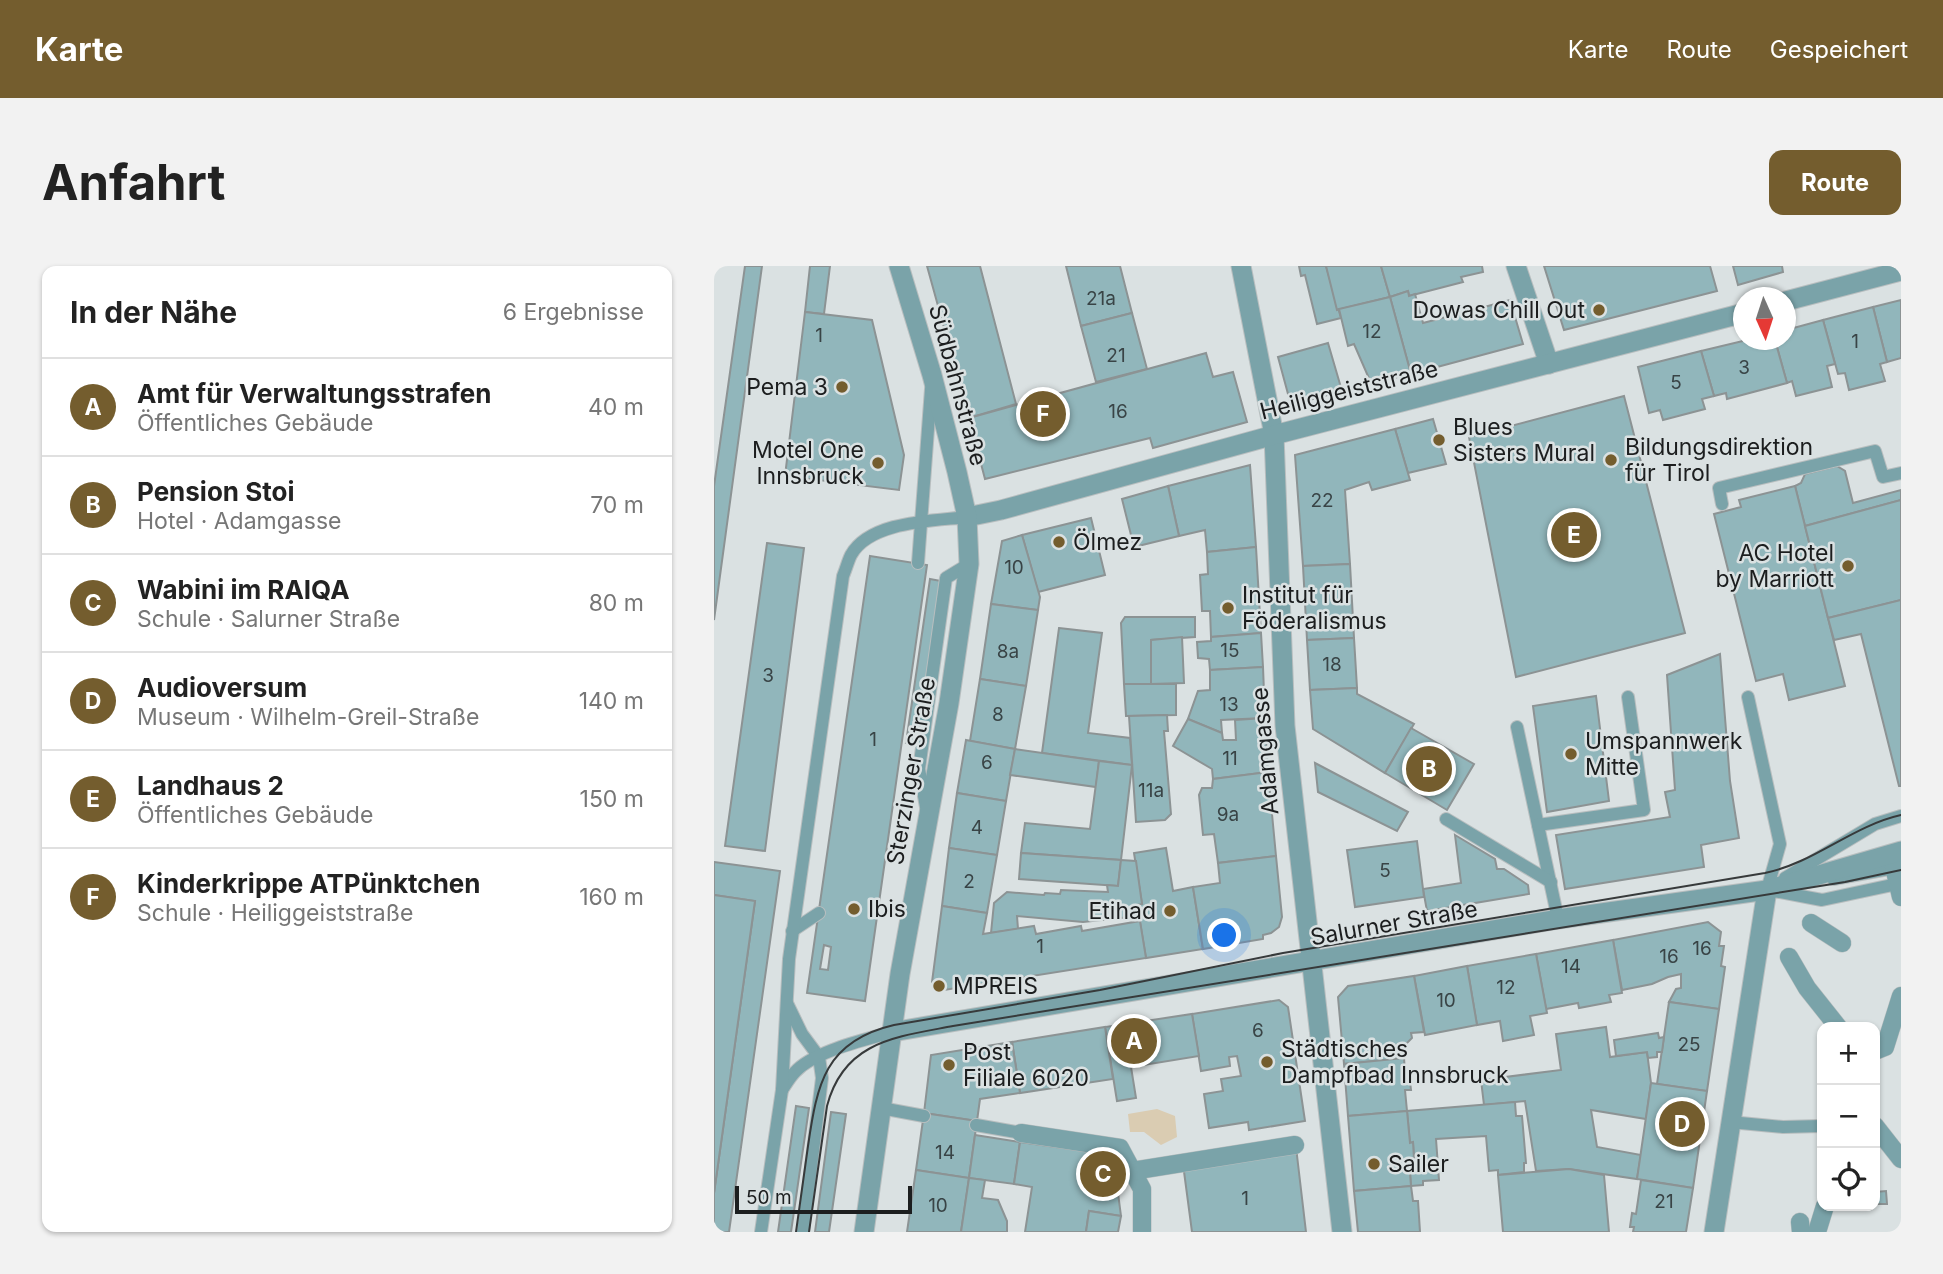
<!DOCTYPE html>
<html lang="de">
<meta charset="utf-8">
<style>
:root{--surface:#fff;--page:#f2f2f2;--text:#222;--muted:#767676;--line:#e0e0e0;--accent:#745d2e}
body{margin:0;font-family:Inter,sans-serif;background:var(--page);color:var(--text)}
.controls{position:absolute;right:21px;bottom:21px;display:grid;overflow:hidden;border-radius:14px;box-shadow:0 2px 5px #0004}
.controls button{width:63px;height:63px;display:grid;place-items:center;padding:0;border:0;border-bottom:2px solid var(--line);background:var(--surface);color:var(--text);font:35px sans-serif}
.compass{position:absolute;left:1019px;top:21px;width:63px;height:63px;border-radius:50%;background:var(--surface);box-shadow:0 2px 5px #0004;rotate:177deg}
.scale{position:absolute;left:21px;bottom:18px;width:177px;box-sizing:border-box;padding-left:7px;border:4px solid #1c1e1f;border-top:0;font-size:19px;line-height:24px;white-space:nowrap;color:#1c1e1f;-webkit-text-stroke:5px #dae1e2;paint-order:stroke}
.you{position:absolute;left:511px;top:670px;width:24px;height:24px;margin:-18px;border:5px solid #fff;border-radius:50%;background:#1a73e8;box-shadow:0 0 0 10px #1a73e833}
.badge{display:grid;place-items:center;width:46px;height:46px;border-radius:50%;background:var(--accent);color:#fff;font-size:23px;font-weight:700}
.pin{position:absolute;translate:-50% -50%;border:4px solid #fff;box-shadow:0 2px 7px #0006}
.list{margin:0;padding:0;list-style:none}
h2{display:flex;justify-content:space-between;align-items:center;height:91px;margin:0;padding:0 28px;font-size:30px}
h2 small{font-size:23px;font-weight:400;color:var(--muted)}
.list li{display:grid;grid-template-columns:46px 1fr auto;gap:21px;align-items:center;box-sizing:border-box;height:98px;padding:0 28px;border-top:2px solid var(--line)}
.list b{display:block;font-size:26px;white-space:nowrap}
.list p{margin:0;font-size:23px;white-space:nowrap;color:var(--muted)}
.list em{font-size:23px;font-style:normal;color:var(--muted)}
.icon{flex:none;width:38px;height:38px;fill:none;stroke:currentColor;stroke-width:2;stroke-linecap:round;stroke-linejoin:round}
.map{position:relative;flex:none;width:1187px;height:966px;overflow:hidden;border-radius:14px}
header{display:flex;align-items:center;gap:42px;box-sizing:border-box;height:98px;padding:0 35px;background:var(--accent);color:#fff}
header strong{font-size:33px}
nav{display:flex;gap:38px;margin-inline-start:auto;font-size:24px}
.intro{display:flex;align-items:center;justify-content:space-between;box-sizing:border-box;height:168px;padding:0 42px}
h1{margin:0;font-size:49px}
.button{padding:18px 32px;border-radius:14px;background:var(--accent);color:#fff;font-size:24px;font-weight:700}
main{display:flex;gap:42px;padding:0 42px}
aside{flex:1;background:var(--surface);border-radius:14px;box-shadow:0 2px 5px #0004}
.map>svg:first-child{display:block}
</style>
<header>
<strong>Karte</strong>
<nav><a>Karte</a><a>Route</a><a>Gespeichert</a></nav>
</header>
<div class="intro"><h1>Anfahrt</h1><a class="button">Route</a></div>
<main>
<aside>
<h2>In der Nähe<small>6 Ergebnisse</small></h2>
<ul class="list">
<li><span class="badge">A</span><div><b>Amt für Verwaltungsstrafen</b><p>Öffentliches Gebäude</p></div><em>40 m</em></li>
<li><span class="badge">B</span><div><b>Pension Stoi</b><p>Hotel · Adamgasse</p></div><em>70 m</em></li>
<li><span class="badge">C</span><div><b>Wabini im RAIQA</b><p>Schule · Salurner Straße</p></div><em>80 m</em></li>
<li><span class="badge">D</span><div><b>Audioversum</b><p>Museum · Wilhelm-Greil-Straße</p></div><em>140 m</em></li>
<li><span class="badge">E</span><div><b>Landhaus 2</b><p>Öffentliches Gebäude</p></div><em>150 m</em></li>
<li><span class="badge">F</span><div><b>Kinderkrippe ATPünktchen</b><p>Schule · Heiliggeiststraße</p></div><em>160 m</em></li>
</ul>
</aside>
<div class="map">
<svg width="1187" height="966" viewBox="0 0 1187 966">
<rect width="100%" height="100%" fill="#dae1e2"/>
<polygon fill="#daccb2" points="443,843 461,850 463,871 447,879 430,866 416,866 414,848"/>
<g fill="#91b6bb" stroke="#8c9394" stroke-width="2" fill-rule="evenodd">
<polygon points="31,0 48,0 0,354 0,220"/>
<polygon points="96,0 116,0 110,48 91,46"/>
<polygon points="213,0 266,0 302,138 255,152"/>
<polygon points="352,0 406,0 418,47 367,60"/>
<polygon points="585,0 612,0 627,52 603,58 591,9 587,10"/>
<polygon points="612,0 667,0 676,31 623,44"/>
<polygon points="667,0 768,0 769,6 747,11 749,16 695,30 694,25 676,31"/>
<polygon points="830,0 996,0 1003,25 850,64"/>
<polygon points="1019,0 1068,0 1069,6 1024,19"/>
<polygon points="694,25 695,30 701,28 709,57 732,51 731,46 751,41 752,46 796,34 809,78 697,108 676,31"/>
<polygon points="676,31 697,108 657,117 640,78 634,80 625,43"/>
<polygon points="1187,34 1187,92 1173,96 1159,41"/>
<polygon points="1159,41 1173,96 1166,98 1171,115 1135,124 1131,107 1124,108 1109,54"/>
<polygon points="91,46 158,54 190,189 185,224 71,210"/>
<polygon points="418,47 433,103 382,116 367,60"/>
<polygon points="1109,54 1121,98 1113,100 1118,121 1082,130 1078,115 1073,117 1061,74 1072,74 1072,64"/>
<polygon points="1033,74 1061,74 1073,117 1013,133 1012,127 1000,130 987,85"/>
<polygon points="614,77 628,125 577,139 564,91"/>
<polygon points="987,85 1000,130 988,133 991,143 949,154 946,144 935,147 924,101"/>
<polygon points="492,87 499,111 519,106 533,156 439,182 436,172 271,213 255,152"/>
<polygon points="910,130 971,367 802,411 755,171"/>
<polygon points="719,153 732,198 694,207 681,163"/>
<polygon points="681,163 696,214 658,224 655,216 631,224 636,298 589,300 581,189"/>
<polygon points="536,199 542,281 493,286 491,264 465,270 454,220"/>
<polygon points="1123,200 1131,205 1139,237 1187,224 1187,234 1091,260 1081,220 1087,217 1091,208"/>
<polygon points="454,220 465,270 420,281 408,233"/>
<polygon points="1081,220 1131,420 1075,434 1069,408 1042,415 1000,248 1027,241 1025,234"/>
<polygon points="1187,234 1187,334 1114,352 1091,260"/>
<polygon points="377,252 391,309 324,326 308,269"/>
<polygon points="308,269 326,331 324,344 277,338 288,275"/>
<polygon points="53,277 90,282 51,585 11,580"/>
<polygon points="542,281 547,367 497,371 496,345 488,345 486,309 494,308 493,286"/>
<path d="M156,290L213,299L151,735L93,727ZM110,679L117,681L114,704L106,703Z"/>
<polygon points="636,298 640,372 593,374 589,300"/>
<polygon points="216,313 227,315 203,479 192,477"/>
<polygon points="1187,334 1187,520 1185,520 1147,368 1120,374 1114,352"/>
<polygon points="277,338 324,344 312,420 266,413"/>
<polygon points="411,351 481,351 481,371 437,374 437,418 410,418 407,357"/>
<polygon points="345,362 388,367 374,467 416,472 418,499 328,487"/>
<polygon points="547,367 549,401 496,404 495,393 484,392 483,376 497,375 497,371"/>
<polygon points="468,371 470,417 437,418 437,374"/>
<polygon points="640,372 643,422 596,424 593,374"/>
<polygon points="1006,388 1016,515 1025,572 987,579 990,601 851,623 842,569 956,551 951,526 961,524 953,409"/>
<polygon points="549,401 551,452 507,454 508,467 474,453 484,425 496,424 496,404"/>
<polygon points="266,413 312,420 301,483 256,475"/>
<polygon points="410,418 462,418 462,449 412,450"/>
<polygon points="643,422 643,428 700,458 671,507 599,463 596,424"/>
<polygon points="882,430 895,535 833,546 819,440"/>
<polygon points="453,449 454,465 450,465 457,548 451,554 422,556 415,450"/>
<polygon points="551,452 554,506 499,513 498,503 459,480 474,453 508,467 509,474 522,474 521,454"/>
<polygon points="697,462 760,498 733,544 671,507"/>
<polygon points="252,474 301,483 292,535 243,527"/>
<polygon points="301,483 385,495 382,521 296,509"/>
<polygon points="385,495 418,499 407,594 307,587 311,557 376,563"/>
<polygon points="601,497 694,546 683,565 604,526"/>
<polygon points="554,506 562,590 504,597 500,568 489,569 485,529 488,522 498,522 499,513"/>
<polygon points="243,527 292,535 283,589 235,582"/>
<polygon points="741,569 781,593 783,603 790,603 814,619 815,628 713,645 709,623 747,617"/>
<polygon points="703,575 710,631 641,641 633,584"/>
<polygon points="235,582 283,589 273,647 228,640"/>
<polygon points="452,582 459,625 479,621 489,683 432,692 423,639 428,638 420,587"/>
<polygon points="307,587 407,594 404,620 305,613"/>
<polygon points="562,590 568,651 565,661 557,667 549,669 549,673 489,683 479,621 506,617 504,597"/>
<polygon points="407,594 422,595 428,638 423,639 425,650 369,656 303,650 304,663 277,667 280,637 293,626 330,629 331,627 346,628 347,624 394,626 393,619 404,620"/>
<polygon points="0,596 66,605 15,966 0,966 0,927 41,635 0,629"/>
<polygon points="0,629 41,635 0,927"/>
<polygon points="228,640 273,647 269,668 320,660 322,668 367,660 368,665 426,655 432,692 230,724 218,716"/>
<polygon points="994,656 1007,666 1005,680 1010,680 1007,700 1011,701 1005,743 955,736 962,723 967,722 967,708 954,711 938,718 908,724 899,674"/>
<polygon points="899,674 908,727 895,729 897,736 865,742 864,737 832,743 822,688"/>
<polygon points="822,688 833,747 816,750 820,769 789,775 786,755 763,759 753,700"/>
<polygon points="753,700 763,759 711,769 700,710"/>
<polygon points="700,710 710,766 697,767 698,772 692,778 682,779 683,793 630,798 624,731 634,720"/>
<polygon points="565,734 574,741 591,855 535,864 534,856 495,862 490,828 509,825 507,813 527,810 523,790 515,791 516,800 487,805 478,748"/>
<polygon points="955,736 1005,743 993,825 943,818"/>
<polygon points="478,748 485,790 417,801 422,832 403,835 391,761"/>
<polygon points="391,761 399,813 306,827 298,776"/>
<polygon points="892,761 896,791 933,786 937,817 932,853 877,844 883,881 927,889 923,913 855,903 822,905 811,835 770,839 767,814 847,804 842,768"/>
<polygon points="944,767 945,772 950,771 948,786 943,786 943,791 934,792 933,786 902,790 900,774"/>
<polygon points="298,776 306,827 266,833 263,855 210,847 217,789"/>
<polygon points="690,792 691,807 695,807 697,824 691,824 693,845 634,850 630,798"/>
<polygon points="937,817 993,825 979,922 923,913"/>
<polygon points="801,836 802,850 808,850 812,897 810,897 810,906 784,909 784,904 775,905 772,870 722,873 725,914 709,915 709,919 697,920 695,894 700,893 699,876 696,877 693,845"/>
<polygon points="82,840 95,842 77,966 64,966"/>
<polygon points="693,845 696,877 699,876 700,893 695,894 697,920 640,925 634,850"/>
<polygon points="117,846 132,848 115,966 101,966"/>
<polygon points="210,847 263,855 255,912 202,904"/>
<polygon points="261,869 306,876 300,918 255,912"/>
<polygon points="306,876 399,889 407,950 375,945 372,966 311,966 318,921 300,918"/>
<polygon points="582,881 592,966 478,966 469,898"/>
<polygon points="855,903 890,909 895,966 789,966 784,909"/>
<polygon points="202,904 255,912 247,966 193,966"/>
<polygon points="255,912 271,914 268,932 284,934 293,955 293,966 247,966"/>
<polygon points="927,914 979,922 972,966 919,966 920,961 916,961 918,947 922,948"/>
<polygon points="697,920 699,935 704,935 706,966 644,966 640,925"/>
<polygon points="1172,925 1173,938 1161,938 1161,926"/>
<polygon points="375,945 407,950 404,966 372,966"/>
</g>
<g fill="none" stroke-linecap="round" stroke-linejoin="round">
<defs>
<g id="service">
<polyline points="1008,238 1005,222 1161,185 1169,211 1187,207"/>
<polyline points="204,297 217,123"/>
<polyline points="1034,431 1066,578 1053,624"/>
<polyline points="803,461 844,653"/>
<polyline points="212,541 205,503 232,312 255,298"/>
<polyline points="732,553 837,616"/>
<polyline points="824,559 930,544 914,431"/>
<polyline points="1071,612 1161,558 1187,550"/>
<polyline points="1119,613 1187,601"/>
<polyline points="1060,625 1108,634 1187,617"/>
<polyline points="78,665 105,647"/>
<polyline points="73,737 88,768 105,791 108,812 89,966"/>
<path d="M68,824C72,818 76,811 81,806C100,785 151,774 178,766"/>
<polyline points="167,842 210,850"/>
<polyline points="1016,856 1069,861 1107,860"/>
<polyline points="262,859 307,867"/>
<path d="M47,966L68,824L75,693L129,310C132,303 134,295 137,289C156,255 219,255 253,251"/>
</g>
<g id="pedestrian">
<polyline points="1177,588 1187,631"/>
<polyline points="1097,657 1128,677"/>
<polyline points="1075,691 1093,722 1124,761"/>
<polyline points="1161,785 1171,781 1187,730"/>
<polyline points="1161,860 1187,893"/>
<polyline points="307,867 406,882 428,923 428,966"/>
<polyline points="418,905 581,879"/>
<polyline points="1086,956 1087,966"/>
<polyline points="1103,966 1111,940"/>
</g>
<g id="minor">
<polyline points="527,0 560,169 571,460 628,966"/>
<polyline points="802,0 835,98"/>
<polyline points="1072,35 1187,5"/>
<polyline points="253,251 287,244 560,169 1030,47"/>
<polyline points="1000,966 1053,624"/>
</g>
<g id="tertiary">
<polyline points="178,766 844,653 1053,624 1187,585"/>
<polyline points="150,966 186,708 235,437 255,298 253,251 243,206 218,109 185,0"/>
</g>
</defs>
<use href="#service" stroke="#b8bebf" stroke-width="14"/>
<use href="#pedestrian" stroke="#b8bebf" stroke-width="19"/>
<use href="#minor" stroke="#b8bebf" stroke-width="21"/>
<use href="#tertiary" stroke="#b8bebf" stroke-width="21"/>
<use href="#service" stroke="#7aa3a9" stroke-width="12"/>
<use href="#pedestrian" stroke="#7aa3a9" stroke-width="18"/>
<use href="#minor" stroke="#7aa3a9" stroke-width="19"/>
<use href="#tertiary" stroke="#7aa3a9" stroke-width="19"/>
<g stroke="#373a3b" stroke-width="2">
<path d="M82,966C86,937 90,909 94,880C103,818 111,775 180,759L386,724L569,687L1051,607C1100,597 1138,560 1187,549"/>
<path d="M95,966L113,840C130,775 182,771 239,760L1131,616L1187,604"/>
</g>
</g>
<g fill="#745d2e" stroke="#dae1e2" stroke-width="2.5">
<circle cx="885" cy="44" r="7"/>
<circle cx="128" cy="121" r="7"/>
<circle cx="725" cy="174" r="7"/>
<circle cx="897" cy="194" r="7"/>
<circle cx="164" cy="197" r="7"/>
<circle cx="345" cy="276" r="7"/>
<circle cx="1134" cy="300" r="7"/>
<circle cx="514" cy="342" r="7"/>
<circle cx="857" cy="488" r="7"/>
<circle cx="140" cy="643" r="7"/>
<circle cx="456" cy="645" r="7"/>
<circle cx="225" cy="720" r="7"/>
<circle cx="553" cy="796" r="7"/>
<circle cx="235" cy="799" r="7"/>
<circle cx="660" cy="898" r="7"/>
</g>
<g text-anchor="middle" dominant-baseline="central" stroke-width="5" stroke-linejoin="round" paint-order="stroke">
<g font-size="19" fill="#394446">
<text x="387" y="32">21a</text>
<text x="658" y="65">12</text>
<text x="105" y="69">1</text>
<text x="1141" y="75">1</text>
<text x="402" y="89">21</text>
<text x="1030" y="101">3</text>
<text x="962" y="116">5</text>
<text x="404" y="145">16</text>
<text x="608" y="234">22</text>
<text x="300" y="301">10</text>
<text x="516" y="384">15</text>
<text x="294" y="385">8a</text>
<text x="618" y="398">18</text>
<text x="54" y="409">3</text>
<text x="515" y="438">13</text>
<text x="284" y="448">8</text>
<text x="159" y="473">1</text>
<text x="516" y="492">11</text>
<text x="273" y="496">6</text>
<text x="437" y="524">11a</text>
<text x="514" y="548">9a</text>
<text x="263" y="561">4</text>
<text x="671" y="604">5</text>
<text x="255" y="615">2</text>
<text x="326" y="680">1</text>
<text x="988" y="682">16</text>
<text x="955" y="690">16</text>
<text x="857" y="700">14</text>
<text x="792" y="721">12</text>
<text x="732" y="734">10</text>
<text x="544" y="764">6</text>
<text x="975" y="778">25</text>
<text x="231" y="886">14</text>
<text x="531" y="932">1</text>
<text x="950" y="935">21</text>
<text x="224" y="939">10</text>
</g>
<g font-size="23" fill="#1c1e1f" stroke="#dae1e2" text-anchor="start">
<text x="871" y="44" text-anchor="end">Dowas Chill Out</text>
<text x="114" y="121" text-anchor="end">Pema 3</text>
<text x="739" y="161">Blues<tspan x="739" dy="26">Sisters Mural</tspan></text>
<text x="911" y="181">Bildungsdirektion<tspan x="911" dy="26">für Tirol</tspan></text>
<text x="150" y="184" text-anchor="end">Motel One<tspan x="150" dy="26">Innsbruck</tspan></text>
<text x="359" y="276">Ölmez</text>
<text x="1120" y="287" text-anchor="end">AC Hotel<tspan x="1120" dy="26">by Marriott</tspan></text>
<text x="528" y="329">Institut für<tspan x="528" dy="26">Föderalismus</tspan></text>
<text x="871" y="475">Umspannwerk<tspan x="871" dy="26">Mitte</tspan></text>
<text x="154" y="643">Ibis</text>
<text x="442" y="645" text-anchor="end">Etihad</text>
<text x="239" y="720">MPREIS</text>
<text x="567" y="783">Städtisches<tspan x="567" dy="26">Dampfbad Innsbruck</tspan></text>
<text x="249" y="786">Post<tspan x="249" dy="26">Filiale 6020</tspan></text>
<text x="674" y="898">Sailer</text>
</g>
<g font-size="23" fill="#1c1e1f" stroke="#dae1e2">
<text transform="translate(244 119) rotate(75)">Südbahnstraße</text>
<text transform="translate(635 124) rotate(-14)">Heiliggeiststraße</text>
<text transform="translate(551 485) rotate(-95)">Adamgasse</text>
<text transform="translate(197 505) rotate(-80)">Sterzinger Straße</text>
<text transform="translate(680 657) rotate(-10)">Salurner Straße</text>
</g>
</g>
</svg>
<div class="controls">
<button>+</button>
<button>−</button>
<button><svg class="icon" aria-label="locate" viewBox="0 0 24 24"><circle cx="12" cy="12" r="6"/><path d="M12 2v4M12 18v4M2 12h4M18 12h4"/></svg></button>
</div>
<svg class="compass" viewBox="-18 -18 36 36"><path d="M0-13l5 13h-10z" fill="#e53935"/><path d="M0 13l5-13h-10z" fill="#767676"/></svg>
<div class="scale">50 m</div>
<div class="you"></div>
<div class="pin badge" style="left:420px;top:775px">A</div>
<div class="pin badge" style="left:715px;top:503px">B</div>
<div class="pin badge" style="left:389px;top:908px">C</div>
<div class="pin badge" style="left:968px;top:858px">D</div>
<div class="pin badge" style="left:860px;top:269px">E</div>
<div class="pin badge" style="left:329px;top:148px">F</div>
</div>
</main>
